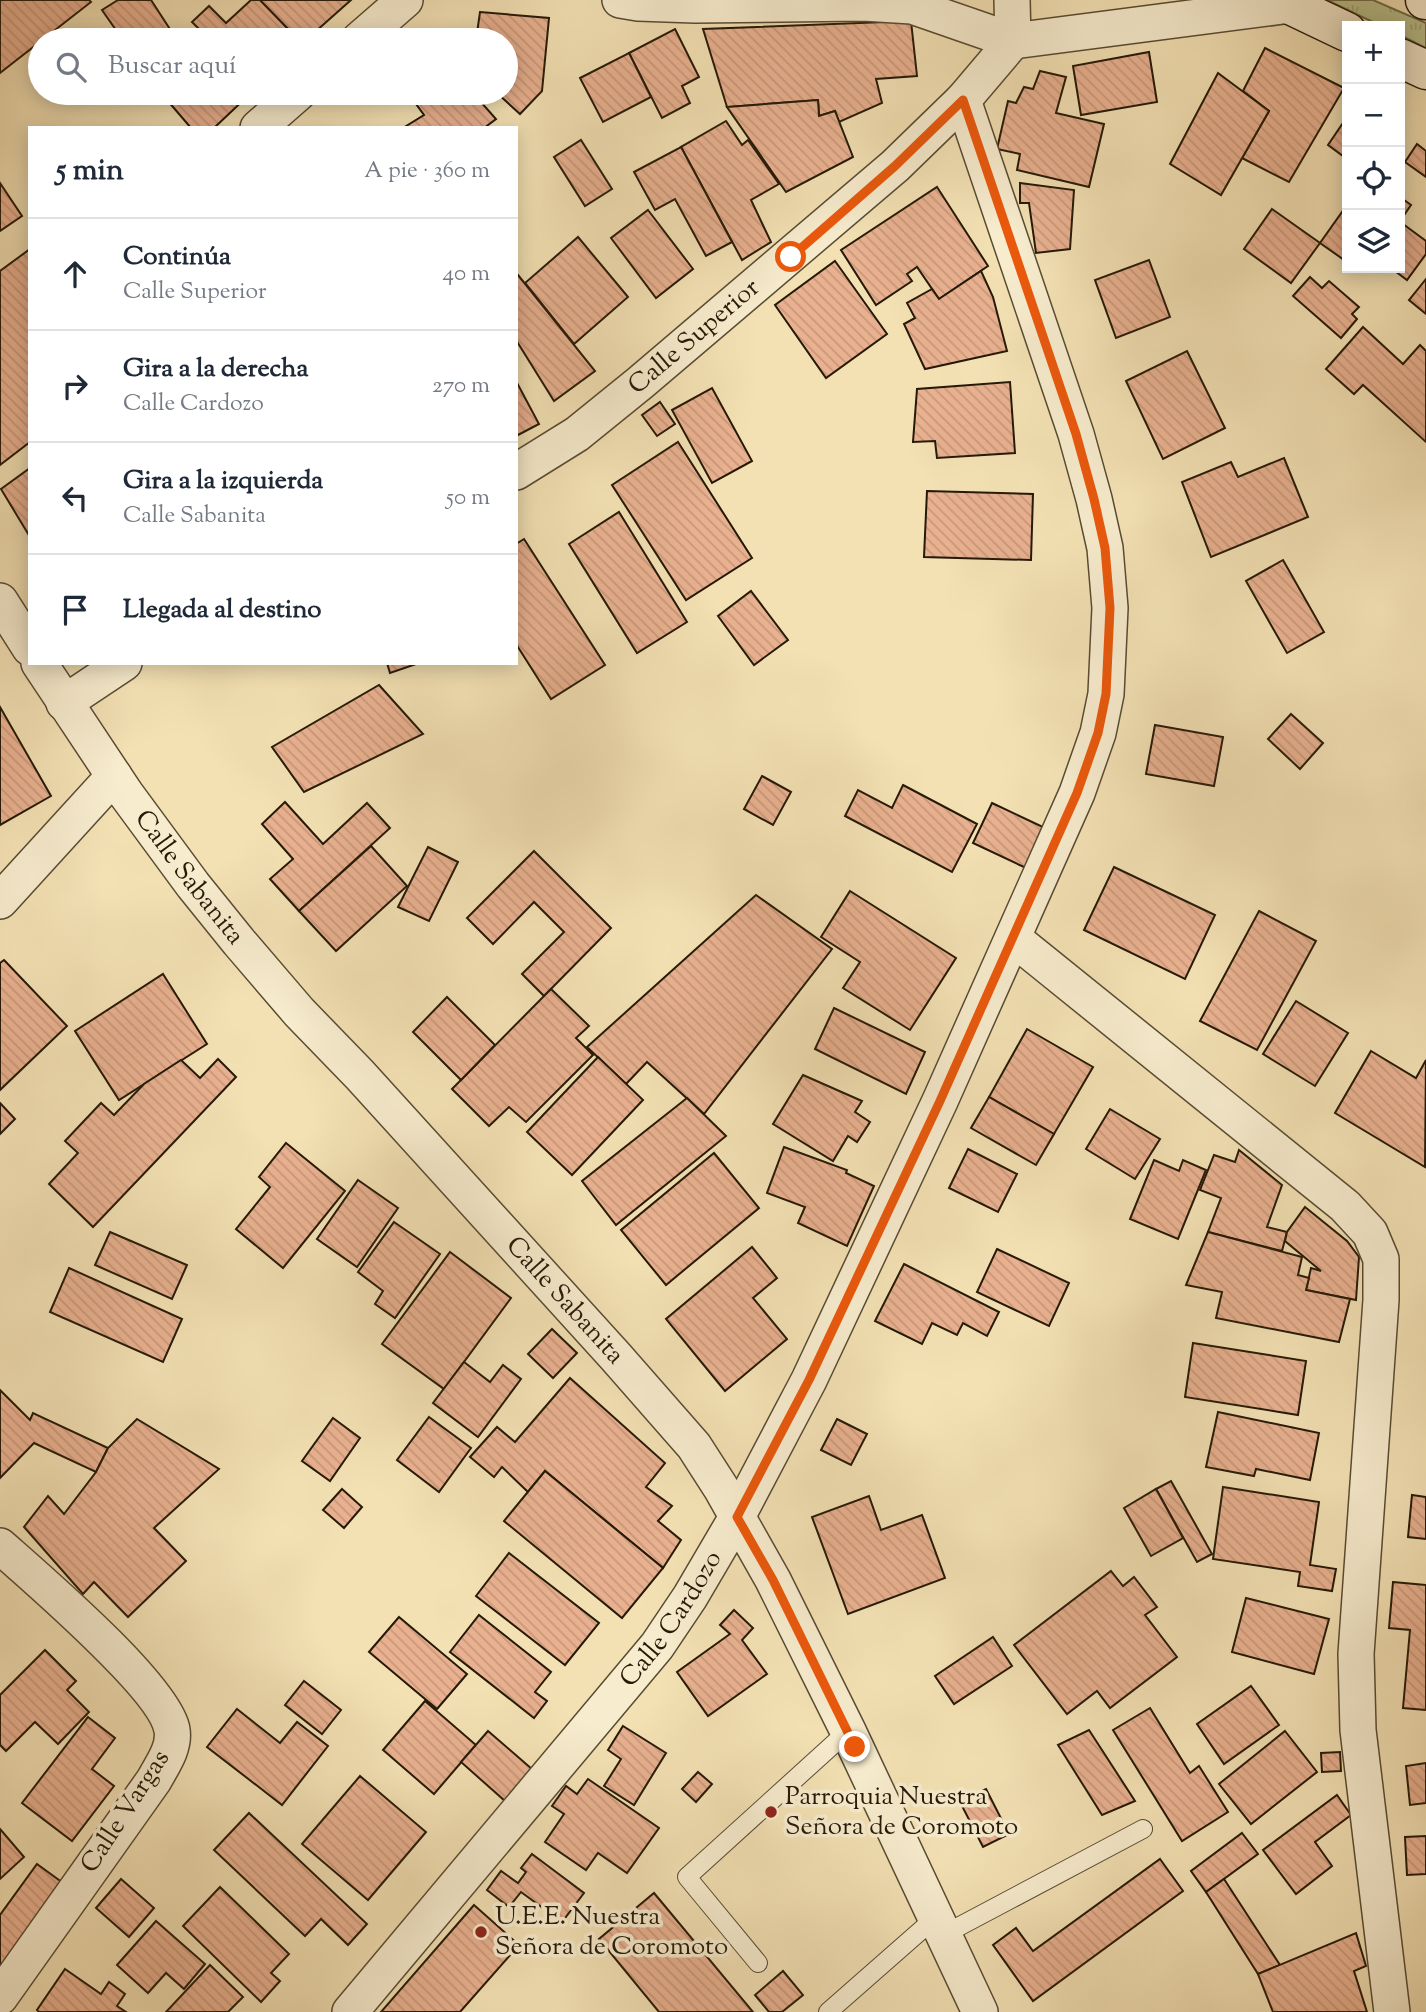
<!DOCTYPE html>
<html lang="es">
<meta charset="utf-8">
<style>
:root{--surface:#fff;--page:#f2f2f3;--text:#1f2937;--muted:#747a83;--line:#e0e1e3}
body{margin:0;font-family:"Sorts Mill Goudy",serif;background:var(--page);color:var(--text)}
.controls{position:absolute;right:21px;top:21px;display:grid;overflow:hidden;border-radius:0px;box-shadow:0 4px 18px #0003}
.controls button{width:63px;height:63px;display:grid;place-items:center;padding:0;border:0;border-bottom:2px solid var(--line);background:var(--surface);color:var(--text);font:35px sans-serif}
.stop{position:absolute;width:21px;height:21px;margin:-16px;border:5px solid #ea580c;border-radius:50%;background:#fff}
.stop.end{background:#ea580c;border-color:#fff;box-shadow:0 2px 7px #0008}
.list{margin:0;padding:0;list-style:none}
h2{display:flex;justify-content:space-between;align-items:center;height:91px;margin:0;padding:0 28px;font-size:30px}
h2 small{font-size:23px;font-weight:400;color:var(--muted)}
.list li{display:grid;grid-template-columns:46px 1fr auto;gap:21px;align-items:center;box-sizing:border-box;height:112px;padding:0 28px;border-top:2px solid var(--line)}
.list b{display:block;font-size:26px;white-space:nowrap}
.list p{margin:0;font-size:23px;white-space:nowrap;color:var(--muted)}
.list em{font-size:23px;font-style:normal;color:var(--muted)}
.icon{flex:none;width:38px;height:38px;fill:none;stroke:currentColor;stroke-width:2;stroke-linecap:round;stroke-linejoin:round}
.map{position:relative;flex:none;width:1426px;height:2012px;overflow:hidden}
.search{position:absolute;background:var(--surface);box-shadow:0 4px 18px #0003;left:28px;top:28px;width:490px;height:77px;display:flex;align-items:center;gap:18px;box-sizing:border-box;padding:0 24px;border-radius:38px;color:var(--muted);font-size:26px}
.panel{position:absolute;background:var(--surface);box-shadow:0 4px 18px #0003;left:28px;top:126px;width:490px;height:539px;border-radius:0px}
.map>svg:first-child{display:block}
</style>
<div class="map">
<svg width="1426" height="2012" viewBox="0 0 1426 2012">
<defs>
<pattern id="grass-tufts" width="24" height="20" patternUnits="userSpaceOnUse" patternTransform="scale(1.75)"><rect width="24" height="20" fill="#bbc28c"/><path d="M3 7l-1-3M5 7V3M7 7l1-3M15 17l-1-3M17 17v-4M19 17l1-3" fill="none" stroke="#a1a677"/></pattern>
<pattern id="building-back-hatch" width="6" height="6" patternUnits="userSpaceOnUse" patternTransform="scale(1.75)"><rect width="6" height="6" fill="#e9b190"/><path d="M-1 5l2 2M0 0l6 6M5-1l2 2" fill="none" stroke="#c8987b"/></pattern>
</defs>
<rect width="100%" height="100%" fill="#f3e1b4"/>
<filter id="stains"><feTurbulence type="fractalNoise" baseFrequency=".00286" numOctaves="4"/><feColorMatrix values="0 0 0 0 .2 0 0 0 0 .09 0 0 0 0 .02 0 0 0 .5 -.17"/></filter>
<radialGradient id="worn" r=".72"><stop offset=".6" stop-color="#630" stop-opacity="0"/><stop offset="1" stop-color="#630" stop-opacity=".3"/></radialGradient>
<polygon fill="url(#grass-tufts)" stroke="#706e4a" stroke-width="2" points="1327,0 1373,0 1426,23 1426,48 1400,35 1400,26 1381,26"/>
<g fill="url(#building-back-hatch)" stroke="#251907" stroke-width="2">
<polygon points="0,0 89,0 91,2 0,73"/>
<polygon points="118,0 151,0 177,40 123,40 102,10"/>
<polygon points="251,0 260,0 299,40 210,40 192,22 209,6 226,23"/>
<polygon points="260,0 351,0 306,40 299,40"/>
<polygon points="480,12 549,18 542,91 520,114 497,93 506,93 506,40 476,40"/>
<polygon points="911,21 917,76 876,79 882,103 839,122 835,111 819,116 818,100 727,107 703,29"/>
<polygon points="675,29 699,77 682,86 690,103 662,118 629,53"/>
<polygon points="1265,48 1344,88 1289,182 1242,158 1269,111 1243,91"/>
<polygon points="1149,52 1157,102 1081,115 1073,66"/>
<polygon points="629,53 651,97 603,122 580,78"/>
<polygon points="1040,71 1066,77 1056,113 1104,124 1089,187 1017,170 1020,154 997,149 1008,101 1016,103 1024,87 1033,89"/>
<polygon points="1218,73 1269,111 1221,195 1170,164"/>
<polygon points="161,93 251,93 214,128 191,128"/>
<polygon points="408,93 473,93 496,119 484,128 403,128 424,115"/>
<polygon points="818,100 819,116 835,111 853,157 786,192 727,107"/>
<polygon points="1347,117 1347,159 1328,145"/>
<polygon points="726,121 742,145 748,140 779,184 751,200 771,242 742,260 681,147"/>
<polygon points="581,140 612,189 585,206 554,157"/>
<polygon points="1417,144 1426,151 1426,177 1405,162"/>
<polygon points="681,147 732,242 706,256 675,199 655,210 634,172"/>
<polygon points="0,183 22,216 0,231"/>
<polygon points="1020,183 1074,190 1070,249 1036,253 1029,203 1020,203"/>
<polygon points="937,187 988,266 939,299 917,267 907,274 912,281 876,305 841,250"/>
<polygon points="1400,197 1411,205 1400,221"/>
<polygon points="1347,205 1347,262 1320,243"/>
<polygon points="1272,209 1320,243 1291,283 1244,249"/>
<polygon points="648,210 693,269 656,298 611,238"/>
<polygon points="1403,224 1426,241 1426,254 1407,280 1391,268 1400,268 1400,229"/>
<polygon points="578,237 628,297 574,344 525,283"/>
<polygon points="30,249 30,442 0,465 0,271"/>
<polygon points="1149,260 1170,317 1116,338 1095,280"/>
<polygon points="835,261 887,334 826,378 775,305"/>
<polygon points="981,271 993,297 1007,351 925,369 904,324 915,318 907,303 932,289 939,299"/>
<polygon points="518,275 595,371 554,401 516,340 516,276"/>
<polygon points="1310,277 1322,288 1329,281 1359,307 1352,314 1357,319 1341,338 1293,296"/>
<polygon points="1426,279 1426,314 1409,300"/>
<polygon points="1363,327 1403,364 1420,345 1426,351 1426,442 1363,385 1354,394 1326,369"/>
<polygon points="1187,351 1225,428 1163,459 1126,381"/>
<polygon points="516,381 539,424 516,436"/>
<polygon points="1010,382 1015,453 937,458 935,441 913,442 917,389"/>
<polygon points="712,388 752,461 712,483 672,410"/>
<polygon points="660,402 675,424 657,436 642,415"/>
<polygon points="678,442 752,558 686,600 612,485"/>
<polygon points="1284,458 1308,517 1211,557 1182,482 1231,462 1238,477"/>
<polygon points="30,468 30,537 1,489"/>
<polygon points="927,491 1033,494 1031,560 924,557"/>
<polygon points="619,512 687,622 637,653 569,544"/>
<polygon points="524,539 605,665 551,699 516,644 516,544"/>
<polygon points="1283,560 1324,632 1287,653 1246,581"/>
<polygon points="751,591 788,640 754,665 718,616"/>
<polygon points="387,663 419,663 390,673"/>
<polygon points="379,685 423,734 304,792 272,747"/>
<polygon points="0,707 51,796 0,825"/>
<polygon points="1291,714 1323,743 1300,769 1268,739"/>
<polygon points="1155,725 1223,737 1214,786 1146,774"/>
<polygon points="762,776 791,792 773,825 744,809"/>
<polygon points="903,785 977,824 952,872 845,816 858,790 892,808"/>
<polygon points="285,802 323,844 367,803 390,828 299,911 270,879 293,859 262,824"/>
<polygon points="992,803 1045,828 1026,868 973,843"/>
<polygon points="371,846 407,886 336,951 299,911"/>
<polygon points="428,847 458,862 429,921 398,907"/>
<polygon points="534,851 611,928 544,996 522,974 564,932 534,902 493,944 467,918"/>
<polygon points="1114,867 1215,915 1185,979 1084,930"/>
<polygon points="850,891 956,958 910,1030 843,988 860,962 821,937"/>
<polygon points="756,895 832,949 704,1114 647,1062 626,1084 587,1047"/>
<polygon points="1259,911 1316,941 1257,1050 1200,1021"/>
<polygon points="4,960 67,1026 0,1090 0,963"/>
<polygon points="163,974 207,1044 119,1100 75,1031"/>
<polygon points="551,989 589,1026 576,1038 593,1055 526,1122 509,1107 489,1126 452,1089"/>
<polygon points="447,997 495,1045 461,1080 413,1032"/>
<polygon points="1296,1001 1348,1033 1315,1086 1263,1054"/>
<polygon points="834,1008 925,1052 906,1094 815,1049"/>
<polygon points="1027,1029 1093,1067 1054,1134 989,1097"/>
<polygon points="1371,1051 1416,1078 1426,1060 1425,1167 1335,1113"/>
<polygon points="598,1057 643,1100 572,1175 527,1132"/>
<polygon points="218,1059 236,1077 93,1227 49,1184 78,1153 65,1141 101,1103 114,1115 144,1084 181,1060 200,1078"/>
<polygon points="803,1075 862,1101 855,1112 870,1122 857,1142 848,1136 833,1161 773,1124"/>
<polygon points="989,1097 1054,1134 1036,1165 971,1128"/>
<polygon points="687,1098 726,1136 616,1225 582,1181"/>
<polygon points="0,1103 15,1119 0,1134"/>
<polygon points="1110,1109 1160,1139 1135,1179 1086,1149"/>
<polygon points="286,1143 345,1191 283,1268 236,1229 270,1187 259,1177"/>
<polygon points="784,1147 847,1170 846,1173 874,1186 847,1246 798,1223 805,1207 767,1193"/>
<polygon points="968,1149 1017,1174 998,1212 949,1188"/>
<polygon points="1239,1150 1282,1185 1267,1227 1287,1232 1282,1251 1208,1232 1221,1198 1200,1190 1214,1155 1235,1162"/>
<polygon points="714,1153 759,1208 666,1285 621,1230"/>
<polygon points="1154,1160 1179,1171 1183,1160 1206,1170 1178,1239 1130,1219"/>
<polygon points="358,1180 398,1208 357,1267 317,1239"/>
<polygon points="1305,1207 1347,1241 1359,1257 1356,1300 1306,1290 1311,1268 1321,1271 1285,1241 1287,1232"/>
<polygon points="394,1222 440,1254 395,1318 375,1304 383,1291 358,1272"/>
<polygon points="110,1232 187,1265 172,1299 95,1265"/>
<polygon points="1208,1232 1302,1257 1298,1275 1309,1278 1306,1290 1350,1299 1339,1342 1216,1318 1222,1292 1186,1285"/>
<polygon points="752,1247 777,1278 753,1298 787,1339 725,1391 666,1319"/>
<polygon points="997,1249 1069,1283 1049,1326 977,1292"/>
<polygon points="450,1252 511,1298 444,1389 382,1344"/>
<polygon points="904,1264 999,1312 987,1336 963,1323 957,1335 932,1323 922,1344 875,1321"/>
<polygon points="69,1268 182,1319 163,1362 50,1312"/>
<polygon points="552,1329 577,1353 553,1378 528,1354"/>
<polygon points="1193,1343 1306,1361 1298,1415 1185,1397"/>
<polygon points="464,1362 490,1382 503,1365 521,1379 478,1437 433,1403"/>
<polygon points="570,1378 665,1463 646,1487 672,1506 658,1521 681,1540 663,1568 545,1471 528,1492 502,1467 494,1477 470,1457 497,1427 515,1442"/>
<polygon points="0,1390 30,1420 33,1413 108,1448 96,1472 34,1443 0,1478"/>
<polygon points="1218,1412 1319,1433 1310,1480 1256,1469 1254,1476 1206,1467"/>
<polygon points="429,1417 471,1448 439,1492 397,1460"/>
<polygon points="333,1418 360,1438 330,1481 302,1461"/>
<polygon points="137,1419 219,1469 154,1528 186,1561 128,1617 94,1582 83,1594 24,1527 48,1496 64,1514 96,1472 108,1448"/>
<polygon points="837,1419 867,1434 851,1465 821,1450"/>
<polygon points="545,1471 663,1568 622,1618 504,1521"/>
<polygon points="1171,1481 1212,1554 1197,1562 1156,1489"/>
<polygon points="1223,1487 1319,1502 1310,1565 1336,1569 1332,1591 1298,1586 1300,1572 1213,1559"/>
<polygon points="342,1489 362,1507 344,1528 323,1510"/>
<polygon points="1156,1489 1183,1538 1151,1556 1124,1508"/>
<polygon points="1412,1495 1426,1497 1426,1539 1408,1537"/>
<polygon points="869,1496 881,1530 922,1515 945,1578 848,1614 812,1517"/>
<polygon points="509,1553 599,1623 565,1665 476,1596"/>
<polygon points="1111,1571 1123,1586 1134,1577 1157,1607 1145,1615 1177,1657 1110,1708 1097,1691 1067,1714 1014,1645"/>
<polygon points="1393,1582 1426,1585 1426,1710 1403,1708 1410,1630 1389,1628"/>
<polygon points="1246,1598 1329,1619 1314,1674 1232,1652"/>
<polygon points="734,1610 753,1628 742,1640 767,1674 708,1716 677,1672 730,1634 720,1625"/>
<polygon points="479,1615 551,1672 535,1692 547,1701 534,1718 450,1652"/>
<polygon points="399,1617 467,1674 437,1709 369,1652"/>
<polygon points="993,1637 1012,1666 954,1704 935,1676"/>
<polygon points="45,1650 76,1681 67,1690 89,1712 58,1744 35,1722 6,1751 0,1745 0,1695"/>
<polygon points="304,1681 341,1710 322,1734 285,1705"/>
<polygon points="1251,1686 1279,1725 1224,1764 1197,1724"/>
<polygon points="425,1701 476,1745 434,1794 383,1750"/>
<polygon points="1150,1708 1190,1773 1199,1766 1228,1812 1182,1841 1113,1730"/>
<polygon points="237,1709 280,1743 297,1722 328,1746 282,1805 207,1747"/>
<polygon points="88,1717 115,1738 92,1769 114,1786 72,1841 22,1803"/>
<polygon points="623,1726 666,1753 634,1805 604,1786 621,1759 608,1750"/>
<polygon points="1089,1730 1135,1801 1102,1815 1058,1745"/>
<polygon points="488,1731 532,1769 505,1801 461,1762"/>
<polygon points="1285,1731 1317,1772 1251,1824 1219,1784"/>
<polygon points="1340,1752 1341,1771 1322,1772 1321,1753"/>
<polygon points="1426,1763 1426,1803 1410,1805 1406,1766"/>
<polygon points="698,1772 712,1784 696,1802 682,1789"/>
<polygon points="360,1776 426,1832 368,1900 302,1844"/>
<polygon points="588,1779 659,1828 627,1873 598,1853 586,1870 545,1842 564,1814 552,1806 566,1786 577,1794"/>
<polygon points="986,1789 1009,1834 983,1847 960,1802"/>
<polygon points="1337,1795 1351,1815 1315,1842 1332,1866 1296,1894 1263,1850"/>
<polygon points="249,1813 367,1924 348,1945 321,1919 305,1936 214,1850"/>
<polygon points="0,1829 24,1857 0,1879"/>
<polygon points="1242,1833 1258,1854 1206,1892 1191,1871"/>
<polygon points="1426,1836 1426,1874 1407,1875 1405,1837"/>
<polygon points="532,1854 584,1893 562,1922 521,1892 509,1907 487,1890 501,1871 518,1883 526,1872 521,1868"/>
<polygon points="1160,1859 1183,1891 1033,2001 993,1945 1016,1928 1033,1951"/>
<polygon points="37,1864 63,1883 0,1969 0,1915"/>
<polygon points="121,1879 154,1908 129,1937 96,1908"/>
<polygon points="1224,1879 1280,1965 1258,1974 1206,1892"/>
<polygon points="220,1887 289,1954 271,1973 280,1981 261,2002 183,1926"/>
<polygon points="654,1893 753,2012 659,2012 599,1939"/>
<polygon points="474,1905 519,1945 460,2012 381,2012"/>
<polygon points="156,1921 205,1964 184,1989 166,1973 148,1993 117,1965"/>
<polygon points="1356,1933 1366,1966 1354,1971 1367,2012 1273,2012 1258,1974"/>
<polygon points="210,1965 243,1997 228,2012 166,2012"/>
<polygon points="65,1969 101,1994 109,1982 125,1994 117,2006 126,2012 39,2012 37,2010"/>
<polygon points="783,1971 803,1995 782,2012 769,2012 755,1995"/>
</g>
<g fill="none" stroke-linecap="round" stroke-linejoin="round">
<defs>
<g id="service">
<polyline points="943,1935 1143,1829"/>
<polyline points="758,1963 687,1877 848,1731"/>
<polyline points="828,2012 935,1918"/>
</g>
<g id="minor">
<polyline points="620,0 638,3 695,5 863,3 912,6 1013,41 1291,5"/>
<polyline points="359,40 405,0"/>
<polyline points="258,128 298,93"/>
<path id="s1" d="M516,472L577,434L640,383L895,166L963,100L1013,41L1012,0"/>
<polyline points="0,601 30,648"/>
<path id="s2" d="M39,663L126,794L193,885L239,942L299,1012L360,1075L616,1357L694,1446L721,1488L773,1580L848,1731L980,2012"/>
<polyline points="64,703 124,663"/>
<polyline points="0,901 114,776"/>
<polyline points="1013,938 1345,1206 1370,1233 1381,1259 1381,1300 1356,1654 1358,1730 1392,2012"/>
<path d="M0,1546C36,1578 165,1688 172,1730C175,1748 162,1765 154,1780L0,1997"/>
<path id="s3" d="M350,2012L657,1646L690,1597L737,1517L809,1380L940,1101L1077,793L1098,733L1106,694L1110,608L1105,548L1094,499L1076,434L963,100"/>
</g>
<g id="secondary">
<polyline points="1280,0 1347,32"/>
<polyline points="1425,0 1426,0"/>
<polyline points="1400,58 1426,70"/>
</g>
</defs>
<use href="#service" stroke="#584b32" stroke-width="20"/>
<use href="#minor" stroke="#584b32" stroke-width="38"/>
<use href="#secondary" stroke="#251907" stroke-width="41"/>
<use href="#service" stroke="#f7ecce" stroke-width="18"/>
<use href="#minor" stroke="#f7ecce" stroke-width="35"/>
<use href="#secondary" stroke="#f7ecce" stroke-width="38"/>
</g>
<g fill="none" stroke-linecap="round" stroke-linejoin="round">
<polyline stroke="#ea580c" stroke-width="9" points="791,257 895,166 963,100 1076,434 1094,499 1105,548 1110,608 1106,694 1098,733 1077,793 940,1101 809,1380 737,1517 773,1580 855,1747"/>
</g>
<g fill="#8f2418" stroke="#f7ecce" stroke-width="2.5">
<circle cx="771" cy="1812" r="7"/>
<circle cx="481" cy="1932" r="7"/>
</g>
<g text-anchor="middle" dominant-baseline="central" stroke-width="7" stroke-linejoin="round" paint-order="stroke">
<g font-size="26" fill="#251907" stroke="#f7ecce">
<text stroke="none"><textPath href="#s1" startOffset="224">Calle Superior</textPath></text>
<text stroke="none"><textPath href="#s2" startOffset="262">Calle Sabanita</textPath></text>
<text stroke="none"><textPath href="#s2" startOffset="828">Calle Sabanita</textPath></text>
<text stroke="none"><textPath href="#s3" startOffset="508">Calle Cardozo</textPath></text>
<text transform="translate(126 1812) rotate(-57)">Calle Vargas</text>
</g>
<g font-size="26" fill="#251907" stroke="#f7ecce" text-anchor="start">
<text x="785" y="1797">Parroquia Nuestra<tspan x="785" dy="30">Señora de Coromoto</tspan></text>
<text x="495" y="1917">U.E.E. Nuestra<tspan x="495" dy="30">Señora de Coromoto</tspan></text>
</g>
</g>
<rect width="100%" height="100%" filter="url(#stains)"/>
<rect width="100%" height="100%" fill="url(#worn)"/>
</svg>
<div class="controls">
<button>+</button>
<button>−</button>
<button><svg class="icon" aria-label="locate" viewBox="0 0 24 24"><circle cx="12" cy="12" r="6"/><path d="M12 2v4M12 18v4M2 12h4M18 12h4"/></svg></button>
<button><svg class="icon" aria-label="layers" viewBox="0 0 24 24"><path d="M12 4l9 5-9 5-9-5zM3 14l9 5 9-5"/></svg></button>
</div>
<div class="stop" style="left:791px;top:257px"></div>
<div class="stop end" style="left:855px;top:1747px"></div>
<div class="search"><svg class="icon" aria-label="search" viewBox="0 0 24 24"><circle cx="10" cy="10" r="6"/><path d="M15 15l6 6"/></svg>Buscar aquí</div>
<section class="panel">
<h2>5 min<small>A pie · 360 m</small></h2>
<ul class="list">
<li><svg class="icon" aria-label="ahead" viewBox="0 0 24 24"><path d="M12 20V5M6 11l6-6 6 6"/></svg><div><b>Continúa</b><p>Calle Superior</p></div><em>40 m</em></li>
<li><svg class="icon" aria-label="right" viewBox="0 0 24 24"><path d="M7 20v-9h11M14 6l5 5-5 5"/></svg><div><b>Gira a la derecha</b><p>Calle Cardozo</p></div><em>270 m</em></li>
<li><svg class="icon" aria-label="left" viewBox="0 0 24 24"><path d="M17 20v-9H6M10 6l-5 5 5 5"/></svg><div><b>Gira a la izquierda</b><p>Calle Sabanita</p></div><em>50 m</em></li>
<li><svg class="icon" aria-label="arrive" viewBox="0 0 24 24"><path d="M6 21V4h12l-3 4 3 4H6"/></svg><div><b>Llegada al destino</b></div></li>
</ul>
</section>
</div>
